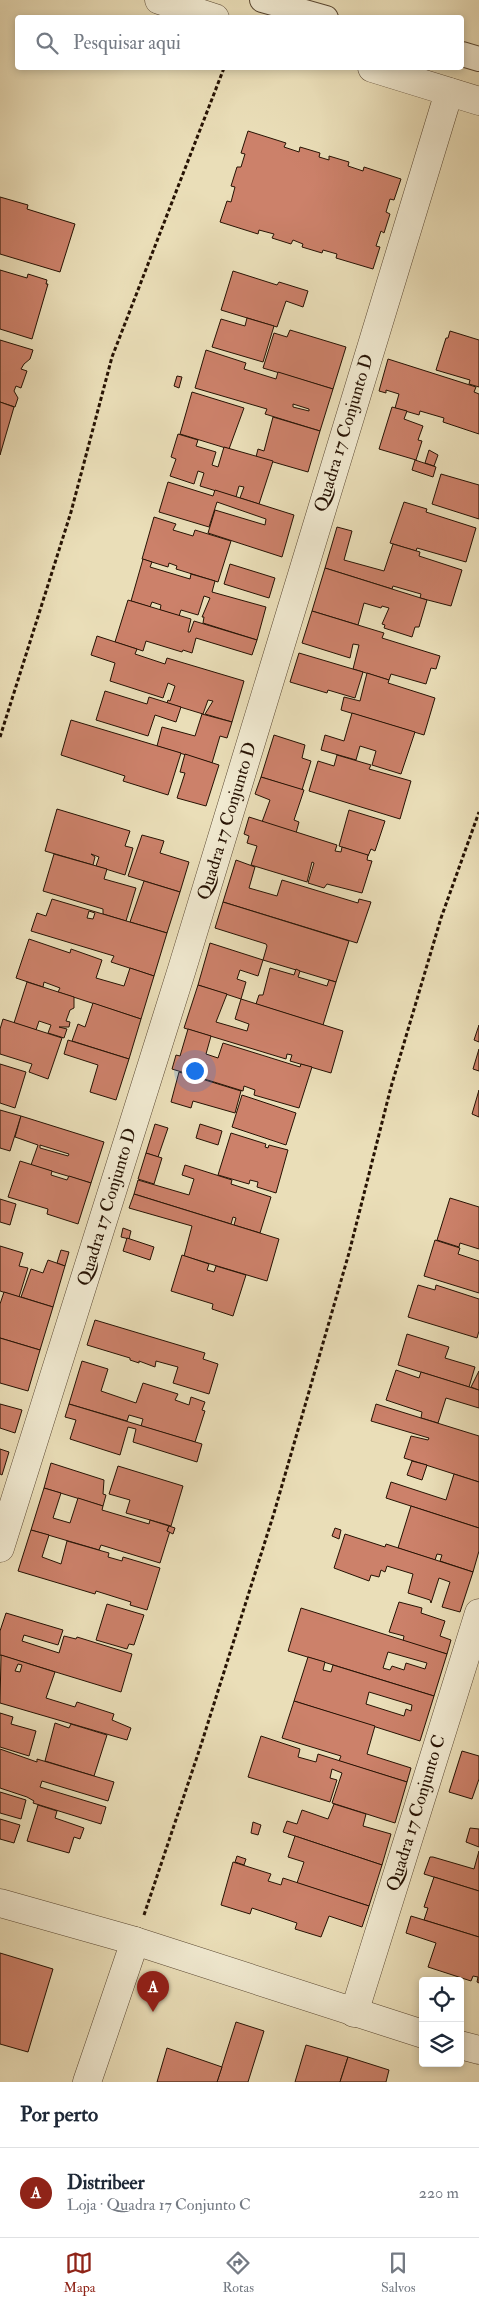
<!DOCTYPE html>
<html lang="pt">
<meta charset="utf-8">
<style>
:root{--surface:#fff;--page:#f6f6f7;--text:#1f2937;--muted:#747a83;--line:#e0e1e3;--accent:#8f2418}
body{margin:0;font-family:"IM FELL Double Pica",serif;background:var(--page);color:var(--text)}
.controls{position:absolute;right:15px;bottom:15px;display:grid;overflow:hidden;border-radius:5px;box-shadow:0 2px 8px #0003}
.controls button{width:45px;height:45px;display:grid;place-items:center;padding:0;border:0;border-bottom:1px solid var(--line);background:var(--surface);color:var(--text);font:25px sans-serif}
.you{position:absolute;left:194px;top:1070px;width:18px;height:18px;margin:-12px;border:4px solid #fff;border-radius:50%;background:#1a73e8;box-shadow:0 0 0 8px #1a73e833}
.badge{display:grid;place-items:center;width:32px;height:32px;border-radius:50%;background:var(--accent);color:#fff;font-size:16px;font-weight:700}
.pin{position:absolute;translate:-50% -41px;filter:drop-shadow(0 1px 2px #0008)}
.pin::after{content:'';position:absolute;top:26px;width:18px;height:15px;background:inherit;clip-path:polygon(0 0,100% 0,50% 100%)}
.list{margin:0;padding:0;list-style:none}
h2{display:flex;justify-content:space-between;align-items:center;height:65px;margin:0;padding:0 20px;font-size:21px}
h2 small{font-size:16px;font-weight:400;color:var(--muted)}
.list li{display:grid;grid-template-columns:32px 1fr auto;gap:15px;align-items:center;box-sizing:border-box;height:90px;padding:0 20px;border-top:1px solid var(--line)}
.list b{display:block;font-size:19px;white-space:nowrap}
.list p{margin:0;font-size:16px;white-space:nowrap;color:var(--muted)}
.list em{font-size:16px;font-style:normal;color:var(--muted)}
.icon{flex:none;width:28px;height:28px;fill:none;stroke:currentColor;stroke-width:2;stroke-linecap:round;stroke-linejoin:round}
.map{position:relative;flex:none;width:479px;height:2082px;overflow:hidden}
.search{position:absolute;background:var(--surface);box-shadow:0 2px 8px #0003;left:15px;right:15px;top:15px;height:55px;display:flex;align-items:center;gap:12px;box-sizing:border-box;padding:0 18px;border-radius:5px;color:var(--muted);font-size:19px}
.sheet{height:155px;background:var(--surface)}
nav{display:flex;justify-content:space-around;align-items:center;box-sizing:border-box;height:70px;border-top:1px solid var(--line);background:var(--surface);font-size:14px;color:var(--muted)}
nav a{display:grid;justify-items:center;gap:2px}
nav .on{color:var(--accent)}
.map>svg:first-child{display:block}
</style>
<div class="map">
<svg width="479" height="2082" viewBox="0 0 479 2082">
<rect width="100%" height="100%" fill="#eadeb8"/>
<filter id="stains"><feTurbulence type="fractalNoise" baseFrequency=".004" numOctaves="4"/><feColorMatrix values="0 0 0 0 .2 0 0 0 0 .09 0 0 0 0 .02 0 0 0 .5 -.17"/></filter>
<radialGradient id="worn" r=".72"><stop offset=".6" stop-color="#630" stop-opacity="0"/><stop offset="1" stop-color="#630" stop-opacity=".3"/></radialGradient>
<g fill="#cc816a" stroke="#261203" fill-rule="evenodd">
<polygon points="248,131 286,143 284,147 299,152 300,147 320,153 319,157 329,160 329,156 349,162 348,166 363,171 364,167 401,179 394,200 390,199 386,212 390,214 384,233 381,231 376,246 380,247 373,269 336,258 337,254 323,250 322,253 302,247 303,244 293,240 291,244 272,238 274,234 259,230 258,234 220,222 227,201 231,202 235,187 231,186 237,167 241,167 245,154 241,153"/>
<polygon points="0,197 28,205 27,209 75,224 60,272 0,254"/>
<polygon points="0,270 27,278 28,274 47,280 46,284 48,284 32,339 0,329"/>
<polygon points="233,271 277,285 279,282 308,291 303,307 286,301 277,327 221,310"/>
<polygon points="247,318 274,326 263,362 212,347 221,319 245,326"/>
<polygon points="290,330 346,347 333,389 263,368 274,333 287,337"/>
<polygon points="450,331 479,340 479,387 469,384 470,380 436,370 446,338 448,338"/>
<polygon points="0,340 33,350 30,359 24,364 21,369 27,371 21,388 16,386 14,391 18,398 15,407 0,402"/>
<path d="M206,350L246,363L244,369L276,379L278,372L333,389L320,431L265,414L267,409L195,388ZM293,404L309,409V411L293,407Z"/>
<polygon points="388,359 476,387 474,392 479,394 479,434 443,422 444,418 420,411 419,415 395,408 399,394 386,390 386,393 379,391"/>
<polygon points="177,376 182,377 179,388 174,386"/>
<polygon points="192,392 244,408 229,449 180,434"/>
<polygon points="0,402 14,407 0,455"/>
<polygon points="392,407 407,411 404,419 423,426 418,440 422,441 416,460 379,449"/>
<polygon points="273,417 320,431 308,472 256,457 258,449 264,451"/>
<polygon points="178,434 198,440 196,446 216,452 212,465 218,467 224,447 273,461 259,504 240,498 244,487 239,486 236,497 200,486 204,473 198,471 194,484 170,476 176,459 171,457"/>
<polygon points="429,450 438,455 434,466 425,463"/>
<polygon points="415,460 436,467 433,477 412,470"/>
<polygon points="441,474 479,485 479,519 432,504"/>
<polygon points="168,482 213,496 215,490 294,515 282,557 208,533 215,510 265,525 266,519 217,502 209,527 159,512"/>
<polygon points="404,502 427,509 426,512 476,528 466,562 417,548 416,551 390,543"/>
<polygon points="154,517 176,524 173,530 193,536 195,530 231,541 218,582 176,569 177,566 169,563 168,567 142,559"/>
<polygon points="337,527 352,531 344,560 384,571 393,544 420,552 419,556 462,570 451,606 420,598 421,594 393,586 392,589 325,568"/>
<polygon points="143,559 152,562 150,567 190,579 191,574 215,581 212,592 266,607 257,640 203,623 204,617 202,617 210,598 204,596 198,615 181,610 179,616 160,610 161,605 152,602 150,607 131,601"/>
<polygon points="230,564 275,578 269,598 224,584"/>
<polygon points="325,568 427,600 419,627 415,627 412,637 384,628 385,625 382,624 389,608 382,606 381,608 364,603 358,625 312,611"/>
<polygon points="128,600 191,619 188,632 190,632 194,621 257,640 252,655 196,638 192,653 183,650 182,652 146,641 143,651 115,642"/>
<polygon points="312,611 384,633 382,638 440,656 436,669 431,668 426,684 391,674 389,680 353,669 359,645 353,644 350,658 302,643"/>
<polygon points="97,636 137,649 135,654 165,664 167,658 244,681 232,722 205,714 213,701 208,700 203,714 167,703 168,700 170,701 175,686 168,683 163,698 110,681 115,663 91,655"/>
<polygon points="299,653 363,672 355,698 328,690 327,693 290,682"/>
<polygon points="367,673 389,680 388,683 435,698 424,735 341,710 344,697 360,701"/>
<polygon points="105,691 147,704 149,697 181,707 176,722 155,715 148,736 96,720"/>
<polygon points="352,713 415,732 401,774 372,765 376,751 360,746 356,760 321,750 325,735 344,741"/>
<polygon points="202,714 232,722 227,738 220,736 212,763 157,746 162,727 195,736"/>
<polygon points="71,720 181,753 168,795 123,781 125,776 61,755"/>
<polygon points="274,735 305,745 302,758 311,761 302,790 261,777"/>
<polygon points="185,754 219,765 206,806 177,798 185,773 180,772"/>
<polygon points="337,755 371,765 369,769 411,781 400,819 309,791 318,761 334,766"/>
<polygon points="261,777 304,790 294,820 299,822 296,833 262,822 270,800 255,794"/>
<polygon points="57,809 130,831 125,846 133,848 125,875 96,866 99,857 91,854 95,857 93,865 45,851"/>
<polygon points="349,810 385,821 375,851 371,849 368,856 339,846"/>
<polygon points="249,817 337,845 335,851 341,852 342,847 368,855 367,860 372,861 362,893 327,884 324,888 308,883 314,863 312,862 307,882 251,865 257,846 247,843 249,836 244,834"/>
<polygon points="142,835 164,841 160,853 189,862 180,892 128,876"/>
<polygon points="54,854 107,869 104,879 136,888 126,921 103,914 103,909 43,891"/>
<polygon points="236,860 255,867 249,888 277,896 282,880 358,903 359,899 371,902 357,943 223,902"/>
<polygon points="144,881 180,892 167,933 130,922"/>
<path d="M52,899L167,933L154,976L111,962L114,956L31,931L37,913L46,916ZM89,911L95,913L93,919L87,918Z"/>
<polygon points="223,902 349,941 336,982 263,960 267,946 266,944 215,928"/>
<polygon points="29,939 70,953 71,949 102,960 96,978 124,986 130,968 154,976 141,1019 58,992 60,988 44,982 43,987 16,978"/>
<polygon points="210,943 263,960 258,976 240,970 237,979 246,982 241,999 198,985"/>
<polygon points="270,968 294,975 296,969 300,971 298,977 327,986 329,980 336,982 323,1025 256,1004 259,995 263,995"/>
<polygon points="27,982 74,997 74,1008 70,1010 66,1021 70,1022 69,1027 59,1027 67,1029 64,1038 48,1033 51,1025 39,1021 36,1030 14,1023"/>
<polygon points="198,985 227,994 216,1022 247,1031 249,1024 235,1019 241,999 343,1031 331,1073 290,1061 292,1055 287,1054 286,1059 184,1028"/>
<polygon points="93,1003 141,1019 129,1059 72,1041 78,1024 85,1027"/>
<polygon points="3,1019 62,1038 48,1079 29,1072 32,1064 0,1054 0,1029"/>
<polygon points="479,1025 479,1042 474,1040"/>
<polygon points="188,1029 211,1036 206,1054 218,1058 223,1043 300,1067 301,1064 312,1067 299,1108 254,1095 255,1090 244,1086 243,1091 172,1069 176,1055 180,1056"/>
<polygon points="68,1040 129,1059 116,1100 90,1092 98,1065 64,1054"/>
<polygon points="479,1049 479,1071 473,1069"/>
<polygon points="0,1064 26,1072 15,1108 0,1103"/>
<polygon points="179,1072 241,1091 235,1113 193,1101 191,1108 171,1102"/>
<polygon points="479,1090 479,1117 472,1114"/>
<polygon points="242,1095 296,1113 286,1145 232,1127"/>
<polygon points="0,1110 21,1116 10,1151 0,1148"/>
<path d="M21,1116L104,1142L91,1183L31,1165L38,1145L15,1137ZM40,1145L69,1154L68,1156L40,1148Z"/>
<polygon points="155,1124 168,1128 158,1157 146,1153"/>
<polygon points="200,1124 222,1131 218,1145 196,1138"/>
<polygon points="231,1133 266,1144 265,1147 268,1148 269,1145 288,1150 276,1193 257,1187 258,1182 250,1180 249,1184 218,1175"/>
<polygon points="146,1153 162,1158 154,1184 138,1179"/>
<polygon points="20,1161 52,1171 51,1175 67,1180 69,1176 91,1183 78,1224 47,1214 48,1209 8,1197"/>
<polygon points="185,1165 232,1180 231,1184 271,1197 260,1233 234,1225 236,1218 233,1217 231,1224 134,1194 138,1180 189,1195 194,1179 182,1175"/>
<polygon points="134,1194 279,1239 267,1281 184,1256 192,1226 129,1208"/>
<polygon points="450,1198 479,1207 479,1249 460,1243 459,1247 437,1240"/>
<polygon points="0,1199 16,1204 10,1225 0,1222"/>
<polygon points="123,1228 131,1231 129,1239 121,1237"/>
<polygon points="127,1238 154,1247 150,1260 123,1251"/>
<polygon points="435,1240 460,1248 458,1254 479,1261 479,1293 424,1276"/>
<polygon points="0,1246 23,1253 19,1266 28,1268 19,1297 0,1291"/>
<polygon points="61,1250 69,1252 65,1266 57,1263"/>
<polygon points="182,1255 209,1264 207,1270 214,1272 216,1266 246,1275 233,1316 212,1309 213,1304 171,1291"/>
<polygon points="48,1260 65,1266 53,1307 21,1297 31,1269 43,1273"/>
<polygon points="418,1285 435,1290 436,1285 479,1299 479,1331 477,1338 408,1317"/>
<polygon points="4,1292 53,1307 40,1350 0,1338 0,1304"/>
<polygon points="95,1320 205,1353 203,1359 218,1364 209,1394 173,1383 178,1367 156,1361 155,1367 139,1361 139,1363 130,1360 130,1358 87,1345"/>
<polygon points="407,1334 449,1347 445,1358 475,1367 469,1387 398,1365"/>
<polygon points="0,1338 40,1350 28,1391 0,1383"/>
<polygon points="82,1361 108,1369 101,1391 136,1403 143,1383 178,1394 175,1400 189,1405 191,1397 205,1402 202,1410 205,1411 195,1442 141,1426 143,1419 129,1415 127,1421 69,1404"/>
<polygon points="396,1370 419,1378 421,1372 479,1390 479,1408 446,1398 438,1423 421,1418 422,1412 386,1400"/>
<polygon points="479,1371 479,1390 471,1387"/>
<polygon points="0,1404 22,1410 15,1433 0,1428"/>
<polygon points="69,1404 202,1444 197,1462 133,1442 136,1429 128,1427 120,1455 70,1439 76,1420 65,1417"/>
<polygon points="376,1404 479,1436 479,1482 404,1458 411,1436 428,1440 429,1438 371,1421"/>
<polygon points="0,1449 9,1452 2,1475 0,1474"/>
<polygon points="412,1461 427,1465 422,1480 407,1475"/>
<polygon points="51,1463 104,1480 103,1494 106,1495 103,1506 44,1488"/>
<polygon points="118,1466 183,1486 171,1526 126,1513 130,1500 109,1494"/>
<polygon points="454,1474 479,1482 479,1528 386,1498 391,1482 446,1500"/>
<polygon points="44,1488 61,1493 53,1518 70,1523 78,1498 103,1506 102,1510 149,1524 150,1520 169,1526 167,1531 170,1531 160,1563 101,1545 99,1550 31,1530"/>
<polygon points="411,1506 479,1528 479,1551 473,1572 440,1561 442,1555 437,1554 435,1560 398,1548"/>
<polygon points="169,1526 175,1528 173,1534 167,1531"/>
<polygon points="335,1528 341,1530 339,1539 332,1536"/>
<polygon points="31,1530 49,1535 42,1557 61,1564 67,1541 109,1553 108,1557 122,1561 123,1557 160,1568 147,1610 130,1605 131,1602 96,1591 95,1594 18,1571"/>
<polygon points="345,1534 385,1547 386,1544 473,1572 460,1612 442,1607 450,1582 439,1578 431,1603 430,1600 408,1593 413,1574 387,1566 385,1572 381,1570 379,1577 371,1575 369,1581 334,1568"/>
<polygon points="399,1602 422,1608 421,1613 445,1621 440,1636 451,1640 447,1654 403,1641 404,1636 389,1632"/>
<polygon points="107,1604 144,1615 134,1645 129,1644 127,1649 96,1640"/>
<path d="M301,1608L447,1654L434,1696L288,1651ZM388,1652L427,1663L425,1669L406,1663L404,1670L392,1666L390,1670L383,1668Z"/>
<polygon points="6,1613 63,1630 58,1645 24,1635 22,1641 59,1653 64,1636 76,1639 77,1637 132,1654 121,1692 0,1655 0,1631"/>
<path d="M1,1655L55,1672L46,1698L75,1707L77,1702L114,1714L112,1720L131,1728L127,1740L0,1703ZM18,1664L22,1665L20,1672L15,1671Z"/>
<path d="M308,1657L325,1662L323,1670L331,1672L333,1665L434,1696L420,1741L294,1701ZM369,1692L412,1705L411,1711L406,1709L404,1716L366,1704Z"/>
<polygon points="294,1701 375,1726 367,1754 411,1768 407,1782 339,1761 341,1756 282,1738"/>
<polygon points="0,1713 13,1717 11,1724 36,1731 29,1756 0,1747"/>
<polygon points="55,1723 69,1728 71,1724 107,1735 94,1776 45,1761"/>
<polygon points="261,1736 300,1749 298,1757 316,1762 318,1754 407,1782 395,1823 332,1803 342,1773 332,1769 330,1778 337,1780 330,1802 248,1777"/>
<polygon points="0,1749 37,1762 37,1759 114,1782 108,1801 42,1781 40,1787 106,1807 101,1824 33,1803 34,1801 27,1797 0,1788"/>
<polygon points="462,1751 479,1756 479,1779 472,1799 449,1792"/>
<polygon points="0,1792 26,1800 21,1819 0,1813"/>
<polygon points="334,1804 366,1814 363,1826 391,1834 382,1865 283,1832 287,1821 297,1824 302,1810 328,1819"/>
<polygon points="38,1805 57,1811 55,1818 84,1828 80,1839 74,1837 69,1853 27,1841"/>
<polygon points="0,1819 20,1825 14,1843 0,1839"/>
<polygon points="253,1822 261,1825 258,1835 251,1833"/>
<polygon points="470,1828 479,1829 479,1847 466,1842"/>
<polygon points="295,1836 382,1865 369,1906 297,1883 304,1862 288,1857"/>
<polygon points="479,1851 479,1891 424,1874 430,1857 433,1857 474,1869"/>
<polygon points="237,1856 246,1859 244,1865 235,1862"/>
<polygon points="233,1862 271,1874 268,1881 281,1885 283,1878 369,1906 362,1927 329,1916 321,1937 295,1929 297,1923 252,1908 250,1914 221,1905"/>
<polygon points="434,1877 479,1891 479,1937 424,1920 428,1908 424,1907"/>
<polygon points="411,1916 479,1937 479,1983 477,1982 478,1977 473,1976 471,1981 428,1967 436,1943 406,1933"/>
<polygon points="0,1953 53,1969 28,2052 0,2044"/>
<polygon points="236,2022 264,2031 248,2082 217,2082"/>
<polygon points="306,2045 348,2057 340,2082 295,2082"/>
<polygon points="167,2048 222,2067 217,2082 157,2082"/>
<polygon points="348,2057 389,2070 386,2082 340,2082"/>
</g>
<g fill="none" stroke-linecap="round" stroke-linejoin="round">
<defs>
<g id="pedestrian">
<polyline points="262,0 326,18"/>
<polyline points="462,54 479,59"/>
</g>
<g id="minor">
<polyline points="0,1548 182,969 449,92"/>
<polyline points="0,1903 135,1941 423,2034"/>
<polyline points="354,2013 479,1613"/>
<polyline points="460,2045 479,2050"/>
<polyline points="87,2082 135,1941"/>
</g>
<g id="tertiary">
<polyline points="159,0 215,18"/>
<polyline points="372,68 479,101"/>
</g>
</defs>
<use href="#pedestrian" stroke="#574530" stroke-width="26"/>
<use href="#minor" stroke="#574530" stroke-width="29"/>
<use href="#tertiary" stroke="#574530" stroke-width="29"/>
<g stroke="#261203" stroke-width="3" stroke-dasharray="4 2.5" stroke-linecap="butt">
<polyline points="0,737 71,512 112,357 224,68"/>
<polyline points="144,1915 201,1745 274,1513 349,1253 391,1087 441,918 479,812"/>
</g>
<use href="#pedestrian" stroke="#f1ead1" stroke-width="24"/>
<use href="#minor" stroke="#f1ead1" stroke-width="28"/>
<use href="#tertiary" stroke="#f1ead1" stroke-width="28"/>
</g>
<g text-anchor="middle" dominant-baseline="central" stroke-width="4" stroke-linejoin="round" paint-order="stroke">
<g font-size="18" fill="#261203" stroke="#f1ead1">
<text transform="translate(344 433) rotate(-73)">Quadra 17 Conjunto D</text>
<text transform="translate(227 821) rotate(-73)">Quadra 17 Conjunto D</text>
<text transform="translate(107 1207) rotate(-73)">Quadra 17 Conjunto D</text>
<text transform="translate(416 1813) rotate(-73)">Quadra 17 Conjunto C</text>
</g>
</g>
<rect width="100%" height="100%" filter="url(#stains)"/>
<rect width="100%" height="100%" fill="url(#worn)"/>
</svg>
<div class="controls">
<button><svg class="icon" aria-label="locate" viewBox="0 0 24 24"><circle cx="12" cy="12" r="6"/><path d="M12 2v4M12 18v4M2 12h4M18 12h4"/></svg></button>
<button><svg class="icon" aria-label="layers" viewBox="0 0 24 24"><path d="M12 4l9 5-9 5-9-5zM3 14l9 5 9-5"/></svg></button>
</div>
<div class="you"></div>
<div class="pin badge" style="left:153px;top:2012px">A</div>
<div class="search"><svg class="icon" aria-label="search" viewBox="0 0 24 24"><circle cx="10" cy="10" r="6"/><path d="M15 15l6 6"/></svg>Pesquisar aqui</div>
</div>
<section class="sheet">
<h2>Por perto<small></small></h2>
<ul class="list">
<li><span class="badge">A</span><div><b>Distribeer</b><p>Loja · Quadra 17 Conjunto C</p></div><em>220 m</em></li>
</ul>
</section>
<nav>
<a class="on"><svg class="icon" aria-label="map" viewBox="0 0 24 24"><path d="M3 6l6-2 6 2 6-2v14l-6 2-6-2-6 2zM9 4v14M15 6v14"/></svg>Mapa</a>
<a><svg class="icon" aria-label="directions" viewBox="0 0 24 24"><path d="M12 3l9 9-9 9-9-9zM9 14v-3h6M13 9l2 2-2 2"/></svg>Rotas</a>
<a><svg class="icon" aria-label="saved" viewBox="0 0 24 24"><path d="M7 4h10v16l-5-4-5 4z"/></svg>Salvos</a>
</nav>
